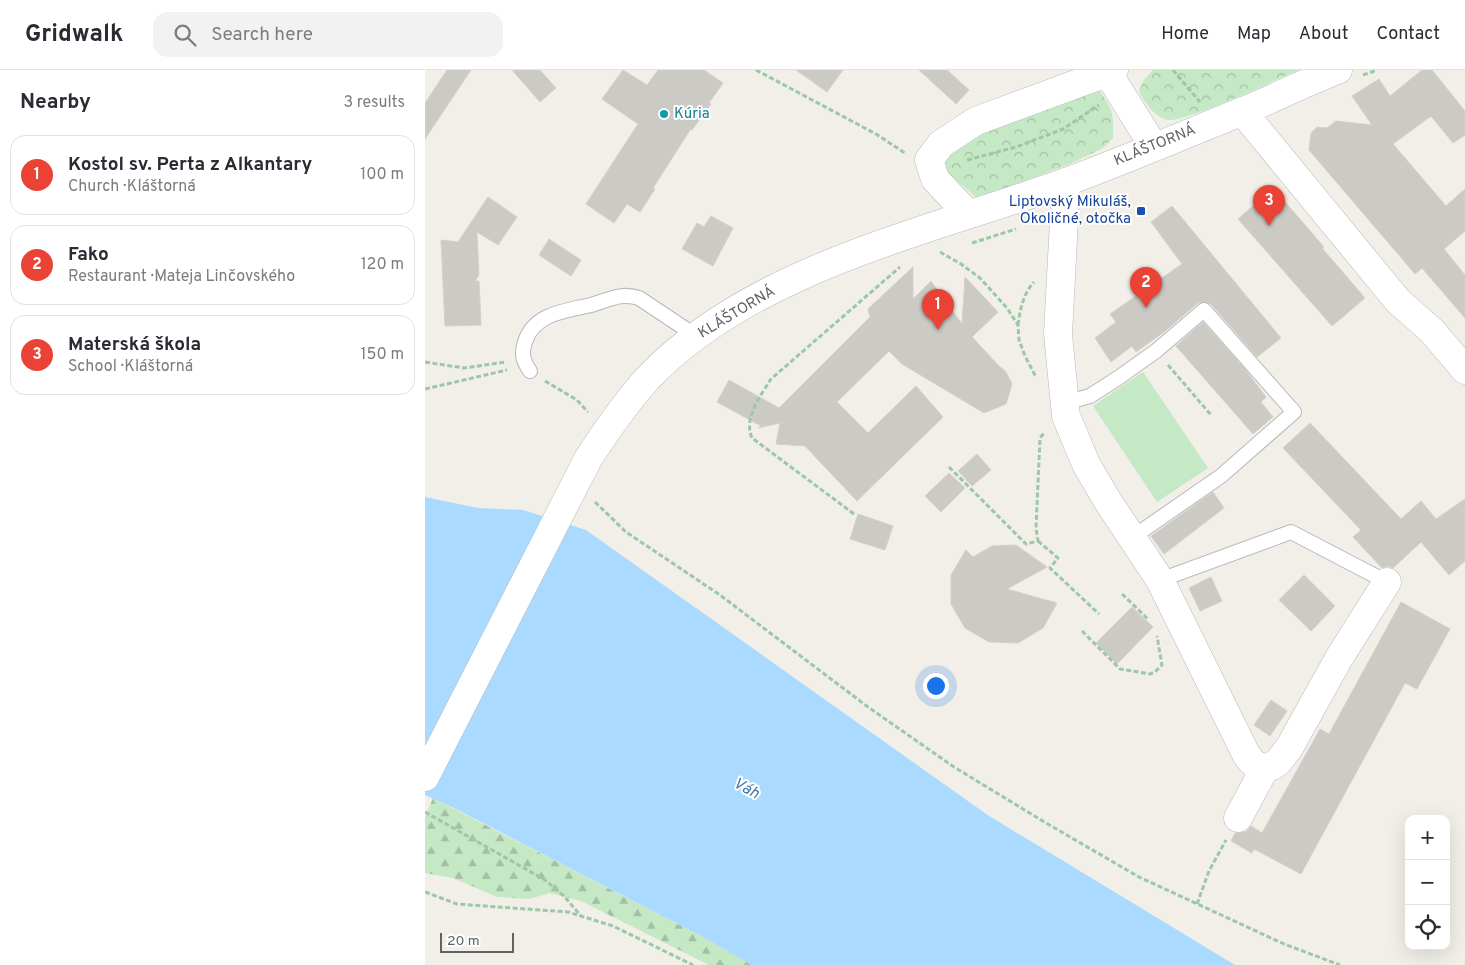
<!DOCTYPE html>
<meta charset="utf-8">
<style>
:root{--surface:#fff;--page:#f2f2f3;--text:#2b2b33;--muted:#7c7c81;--line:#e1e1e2;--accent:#ea4335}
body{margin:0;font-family:Overpass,sans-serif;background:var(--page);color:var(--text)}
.controls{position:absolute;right:15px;bottom:15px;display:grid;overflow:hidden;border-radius:10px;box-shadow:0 5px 20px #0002}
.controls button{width:45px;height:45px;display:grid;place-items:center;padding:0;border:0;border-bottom:1px solid var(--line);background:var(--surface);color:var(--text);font:25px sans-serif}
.scale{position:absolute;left:15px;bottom:12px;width:74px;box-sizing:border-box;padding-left:5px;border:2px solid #5f6368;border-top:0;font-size:14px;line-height:18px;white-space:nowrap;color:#5f6368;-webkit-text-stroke:4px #fff;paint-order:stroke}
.you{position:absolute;left:510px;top:615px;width:18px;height:18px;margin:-12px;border:4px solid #fff;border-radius:50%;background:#1a73e8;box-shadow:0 0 0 8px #1a73e833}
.badge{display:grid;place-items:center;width:32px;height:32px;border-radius:50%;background:var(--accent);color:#fff;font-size:16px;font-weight:700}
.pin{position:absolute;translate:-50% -41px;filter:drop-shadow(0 1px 2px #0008)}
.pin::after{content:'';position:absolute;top:26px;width:18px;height:15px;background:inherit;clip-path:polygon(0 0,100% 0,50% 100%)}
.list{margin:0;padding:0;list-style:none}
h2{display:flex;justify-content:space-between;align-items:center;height:65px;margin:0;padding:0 20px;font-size:21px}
h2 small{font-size:16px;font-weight:400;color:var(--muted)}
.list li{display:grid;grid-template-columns:32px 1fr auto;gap:15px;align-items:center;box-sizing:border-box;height:80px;margin:0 10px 10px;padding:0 10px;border:1px solid var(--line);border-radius:15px}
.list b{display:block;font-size:19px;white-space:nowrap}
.list p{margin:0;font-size:16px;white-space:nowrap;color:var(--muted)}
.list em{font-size:16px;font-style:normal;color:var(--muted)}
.icon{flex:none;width:28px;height:28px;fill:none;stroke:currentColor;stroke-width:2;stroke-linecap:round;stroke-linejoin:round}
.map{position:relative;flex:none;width:1040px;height:895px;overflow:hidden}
header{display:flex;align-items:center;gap:30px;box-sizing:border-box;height:70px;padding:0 25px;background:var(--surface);border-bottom:1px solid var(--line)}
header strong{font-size:24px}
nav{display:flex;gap:28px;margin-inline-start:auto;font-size:18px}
.search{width:350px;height:45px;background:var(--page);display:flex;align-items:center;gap:12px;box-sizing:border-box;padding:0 18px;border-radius:15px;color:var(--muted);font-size:19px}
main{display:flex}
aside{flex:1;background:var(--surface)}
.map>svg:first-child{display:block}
</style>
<header>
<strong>Gridwalk</strong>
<div class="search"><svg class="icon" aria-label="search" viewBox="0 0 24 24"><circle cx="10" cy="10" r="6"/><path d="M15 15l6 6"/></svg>Search here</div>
<nav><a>Home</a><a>Map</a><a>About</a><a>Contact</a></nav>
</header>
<main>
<aside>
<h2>Nearby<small>3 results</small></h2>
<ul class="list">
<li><span class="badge">1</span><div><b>Kostol sv. Perta z Alkantary</b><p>Church · Kláštorná</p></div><em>100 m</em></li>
<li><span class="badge">2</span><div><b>Fako</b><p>Restaurant · Mateja Linčovského</p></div><em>120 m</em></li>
<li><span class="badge">3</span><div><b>Materská škola</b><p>School · Kláštorná</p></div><em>150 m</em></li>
</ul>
</aside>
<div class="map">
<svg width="1040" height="895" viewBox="0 0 1040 895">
<defs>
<pattern id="forest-firs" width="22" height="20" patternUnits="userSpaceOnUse" patternTransform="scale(1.25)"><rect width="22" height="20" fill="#c5e8c5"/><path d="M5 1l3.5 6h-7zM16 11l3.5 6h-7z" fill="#a3c0a4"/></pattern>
<pattern id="park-crowns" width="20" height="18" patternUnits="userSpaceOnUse" patternTransform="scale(1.25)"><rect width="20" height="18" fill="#c5e8c5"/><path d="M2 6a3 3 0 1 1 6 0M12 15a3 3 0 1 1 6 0" fill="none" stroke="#a3c0a4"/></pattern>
</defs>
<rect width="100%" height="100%" fill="#f1efe8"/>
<polygon fill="url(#forest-firs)" points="8,728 278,867 327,895 284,895 156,831 125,823 104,829 72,827 28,808 0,803 0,747"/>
<g fill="url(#park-crowns)">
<path d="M728,0H874C852,9 761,52 744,50C730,48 719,32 714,21L718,11Z"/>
<path d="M673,18C687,39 689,42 688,68L678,78L647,93L572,121L551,127L525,105L518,93L538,67Z"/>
</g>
<polygon fill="#c5e8c5" points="718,302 783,398 732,432 668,336"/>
<polygon fill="#aadaff" points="0,427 53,438 98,440 161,460 564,746 810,895 327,895 278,867 27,737 0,725"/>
<g fill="#cccac5" stroke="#d6d1c6">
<polygon points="22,0 46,0 0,69 0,33"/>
<polygon points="87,0 115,0 131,18 115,32"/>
<polygon points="198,0 222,15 233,0 279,0 298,13 284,33 286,34 267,60 265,60 228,118 230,119 215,142 202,134 189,153 161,134 213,54 177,29"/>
<polygon points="371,0 418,0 402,22"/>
<polygon points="494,0 522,0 544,20 531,34"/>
<polygon points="997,0 1007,0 1040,41 1040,65 1028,73 1006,46 968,74 1021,136 1040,119 1040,161 1019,179 1040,205 1040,248 997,198 990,204 884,80 886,63 892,57 902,58 911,51 947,55 927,26 954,9 965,26"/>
<polygon points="848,118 899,177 897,178 940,228 907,256 813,149"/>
<polygon points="63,127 92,147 73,175 52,162 54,205 50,211 54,211 56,255 20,256 16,170 33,172"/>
<polygon points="747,136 856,268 832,287 786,234 781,232 773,233 739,262 711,282 707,276 686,292 670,268 691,252 685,244 757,194 726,152"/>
<polygon points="286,146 308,158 288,196 257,179 272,153 279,157"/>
<polygon points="124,169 156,190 146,206 114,185"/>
<polygon points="488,197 488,229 506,211 537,254 540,207 573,242 547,267 573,295 581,302 587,314 581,334 559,343 477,294 464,281 412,332 443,363 491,316 518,347 432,431 380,376 351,374 355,353 333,358 336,356 292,332 304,310 354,338 445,247 443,239"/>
<polygon points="778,252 819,298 841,327 836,332 848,347 828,364 751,276"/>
<polygon points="885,353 976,449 996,431 1011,449 1040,429 1040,491 1024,505 996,472 968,498 962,496 957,498 928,467 936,460 858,378"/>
<polygon points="552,384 566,400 547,416 533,401"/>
<polygon points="524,403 540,418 516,442 500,426"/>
<polygon points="788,422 799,438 739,484 726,466"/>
<polygon points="433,444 468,456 460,480 425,469"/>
<polygon points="591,475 622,497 582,519 632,533 618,558 593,573 564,572 540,558 526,534 526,505 541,480 548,487 567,476"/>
<polygon points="879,505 910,536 886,561 854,530"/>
<polygon points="786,507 797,531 775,541 764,518"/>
<polygon points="976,532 1025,559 992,619 980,613 876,804 829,779 827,783 806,771 810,763 821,762 826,756 837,763 895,659 904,664"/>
<polygon points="707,537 728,557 692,594 671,573"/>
<polygon points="846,630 862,641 845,666 829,655"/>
</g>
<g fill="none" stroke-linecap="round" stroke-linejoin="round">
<defs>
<g id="lane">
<path d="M105,301C98,291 96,284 100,272C109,243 141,241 166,235C183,230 197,222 214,228L271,266"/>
<polyline points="639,333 665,326 693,308 731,281 779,240 869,342 796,406 708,467"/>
<polyline points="735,510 866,462 962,512"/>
</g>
<g id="street">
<polyline points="681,0 729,77"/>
<polyline points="817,41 973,231 1007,261 1040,300"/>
<path d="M641,112L633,264L641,346L661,394L682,430L735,510L821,684C826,692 830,696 840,698"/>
<polyline points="543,144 510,109 504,90 516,74 551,51 689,0"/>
<polyline points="813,748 840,698 847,696 853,692 864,678 914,588 962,512"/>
</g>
<path id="secondary" d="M0,707L163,389C181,361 200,334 222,309C326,199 503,162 641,112C700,90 759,65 818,41C850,28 881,12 913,0"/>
</defs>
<use href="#lane" stroke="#b5b8bc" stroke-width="16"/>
<use href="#street" stroke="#b5b8bc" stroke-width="29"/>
<use href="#secondary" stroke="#b6babf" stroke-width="29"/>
<g stroke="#9cc7a9" stroke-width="3" stroke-dasharray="5 2.5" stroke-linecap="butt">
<polyline points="331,0 451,64 480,83"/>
<polyline points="748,0 775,32"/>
<polyline points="938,5 952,0"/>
<polyline points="542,90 591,77 638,59 674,35"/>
<polyline points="547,173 591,159"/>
<polyline points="515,182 536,194 555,208 582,238 593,255 594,270 600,286 611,307"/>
<path d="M593,255C595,240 598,224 609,212"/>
<polyline points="0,292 39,298 81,292"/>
<polyline points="743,295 786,345"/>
<polyline points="120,311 152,330 163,342"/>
<polyline points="0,319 82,300"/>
<polyline points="524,397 601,474 613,471 611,458 615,368 620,362"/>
<polyline points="170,432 201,462 295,525 443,637 529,697 621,753 714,807 859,874 915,895"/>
<path d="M429,444L327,368C318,348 336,325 346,309L475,197"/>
<polyline points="613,471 633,488 625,498 674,544"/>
<polyline points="697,524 724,550"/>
<polyline points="657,561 695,599 725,604 730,602 737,595 732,566"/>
<polyline points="0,742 120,810 139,826 156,846"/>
<polyline points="0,822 32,834 143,842 188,856 268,895"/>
<polyline points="772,834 784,801 801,770"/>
</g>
<use href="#lane" stroke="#fff" stroke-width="14"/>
<use href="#street" stroke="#fff" stroke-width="28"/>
<use href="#secondary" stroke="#fff" stroke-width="28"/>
</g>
<circle fill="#0f9aa8" stroke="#fff" stroke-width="2" cx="239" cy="44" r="5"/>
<rect fill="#1a4fb4" stroke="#fff" stroke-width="2" x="711" y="136" width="10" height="10" rx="2.5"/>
<g text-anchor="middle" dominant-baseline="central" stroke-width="4" stroke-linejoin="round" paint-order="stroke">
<g font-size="15" fill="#0d838f" stroke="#fff" text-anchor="start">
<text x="249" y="44">Kúria</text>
</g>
<g font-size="15" fill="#5f6368" stroke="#fff">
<text transform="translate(730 76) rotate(-22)">KLÁŠTORNÁ</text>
<text transform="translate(312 243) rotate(-31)">KLÁŠTORNÁ</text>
</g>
<g font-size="15" fill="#164399" stroke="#fff" text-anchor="end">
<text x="706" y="132">Liptovský Mikuláš,<tspan x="706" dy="17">Okoličné, otočka</tspan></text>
</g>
<g font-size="16" font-style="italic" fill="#4174aa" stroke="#fff">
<text transform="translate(321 719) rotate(29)">Váh</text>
</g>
</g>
</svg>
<div class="controls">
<button>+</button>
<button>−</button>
<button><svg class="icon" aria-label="locate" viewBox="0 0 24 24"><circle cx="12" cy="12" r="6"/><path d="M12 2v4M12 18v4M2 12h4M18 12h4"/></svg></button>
</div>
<div class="scale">20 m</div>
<div class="you"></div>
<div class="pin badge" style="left:513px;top:260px">1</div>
<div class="pin badge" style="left:721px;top:238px">2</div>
<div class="pin badge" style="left:844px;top:156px">3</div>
</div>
</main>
